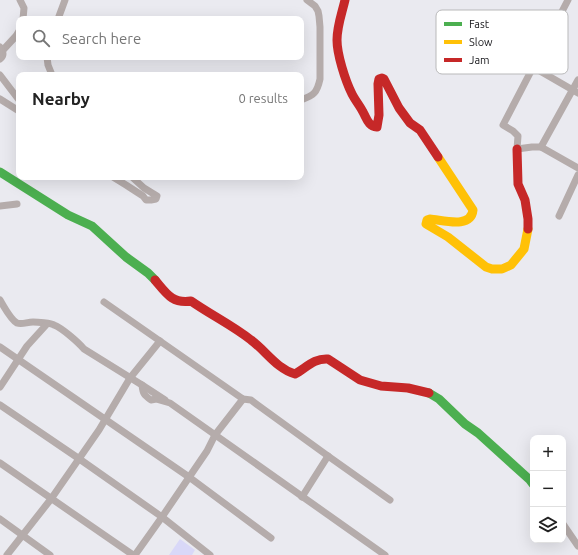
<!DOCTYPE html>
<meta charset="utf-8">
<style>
:root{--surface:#fff;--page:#f2f2f2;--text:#222;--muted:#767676;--line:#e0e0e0}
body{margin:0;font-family:Ubuntu,sans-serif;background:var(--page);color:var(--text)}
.controls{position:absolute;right:12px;bottom:12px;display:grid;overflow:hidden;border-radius:8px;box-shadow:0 4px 16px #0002}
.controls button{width:36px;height:36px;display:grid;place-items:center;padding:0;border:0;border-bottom:1px solid var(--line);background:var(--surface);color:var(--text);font:20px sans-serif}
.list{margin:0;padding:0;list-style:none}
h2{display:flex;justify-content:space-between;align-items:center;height:52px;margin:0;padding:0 16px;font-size:17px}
h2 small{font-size:13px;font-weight:400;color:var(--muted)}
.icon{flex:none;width:22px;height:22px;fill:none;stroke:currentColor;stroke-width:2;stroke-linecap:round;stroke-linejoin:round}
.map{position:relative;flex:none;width:578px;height:555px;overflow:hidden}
.search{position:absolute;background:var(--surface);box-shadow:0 4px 16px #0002;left:16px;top:16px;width:288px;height:44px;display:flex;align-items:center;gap:10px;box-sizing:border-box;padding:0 14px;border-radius:8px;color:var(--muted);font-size:15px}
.panel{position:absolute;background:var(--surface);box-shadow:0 4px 16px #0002;left:16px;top:72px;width:288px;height:108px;border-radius:8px}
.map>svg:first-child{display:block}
</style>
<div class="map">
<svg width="578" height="555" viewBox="0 0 578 555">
<rect width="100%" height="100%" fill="#eaeaf0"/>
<polygon fill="#d9d8f8" points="180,539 195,550 192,555 169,555"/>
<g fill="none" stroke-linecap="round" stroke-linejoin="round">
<g stroke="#b5acab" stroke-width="7">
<polyline points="20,0 24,8 23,19"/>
<polyline points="568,0 503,125 513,131 518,136 517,149 532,147 541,147 578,168"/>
<polyline points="58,19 65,0"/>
<polyline points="3,50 16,36 19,31"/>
<polyline points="47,57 48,65 52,75"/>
<path d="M0,59C5,55 3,51 0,47"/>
<polyline points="533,67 578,93"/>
<polyline points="0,75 19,100"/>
<polyline points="0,99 19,111"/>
<path d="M301,100C314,95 317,93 320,79V27L319,16L318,11L315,6L307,0"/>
<polyline points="541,147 578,80"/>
<polyline points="113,177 126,185 143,196 146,200 151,200 156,199 157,196 144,188 132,177"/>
<polyline points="0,206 17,204"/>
<polyline points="559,216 578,175"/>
<path d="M0,300C4,307 11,320 17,323C22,325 27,322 33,322C37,322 51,323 54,325C62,328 78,342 84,349L142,385C143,394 144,395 151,400L156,399L170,403L385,555"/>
<polyline points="104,302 243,399 251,400 259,406 328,456 390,500"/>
<polyline points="0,347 189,477 271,538"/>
<polyline points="142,385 165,400"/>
<polyline points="0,387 27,346 47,324"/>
<polyline points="0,405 78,458 162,517 210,555"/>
<polyline points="0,463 133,555"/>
<polyline points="302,497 328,456"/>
<polyline points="0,519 50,555"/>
<polyline points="563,524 578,546"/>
<polyline points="7,555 51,499 99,430 130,378 160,341"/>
<polyline points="135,555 162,517 207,451 215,435 243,399"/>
</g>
<g stroke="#4caf50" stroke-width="9">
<polyline points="0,172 68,215 92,226 126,257 148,273 155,280"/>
<polyline points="429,393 439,399 465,424 478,433 530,480 533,484"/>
</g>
<path stroke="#ffc107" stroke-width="9" d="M438,157L473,210C471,229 443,220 430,219L427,220L426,224L448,237L486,267L492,269H502L511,265L524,249L528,229"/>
<g stroke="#c62828" stroke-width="9">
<path d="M345,0C342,13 337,26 337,40C337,54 345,80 352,94C355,100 360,106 363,112C367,119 368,126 377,127L379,115L378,84L379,79L382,78L384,79L399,108L410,123L420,130L438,157"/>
<polyline points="517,149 518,184 525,200 528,219 528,229"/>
<path d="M155,280C166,293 172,304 191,301C211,315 232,325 251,340C266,351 277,369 295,374C306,368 314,358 328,359L360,380L381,386L408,388L429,393"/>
</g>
</g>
<rect x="436" y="10" width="132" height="64" rx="6" fill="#fff" stroke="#b9b9ba" stroke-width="1"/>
<rect x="444" y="22" width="18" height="4" fill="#4caf50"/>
<rect x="444" y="40" width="18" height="4" fill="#ffc107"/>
<rect x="444" y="58" width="18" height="4" fill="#c62828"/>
<g font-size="11" fill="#16161a">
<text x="469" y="28">Fast</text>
<text x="469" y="46">Slow</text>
<text x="469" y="64">Jam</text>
</g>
</svg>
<div class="controls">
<button>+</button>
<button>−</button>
<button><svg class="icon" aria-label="layers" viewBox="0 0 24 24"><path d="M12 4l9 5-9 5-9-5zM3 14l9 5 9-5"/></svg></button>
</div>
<div class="search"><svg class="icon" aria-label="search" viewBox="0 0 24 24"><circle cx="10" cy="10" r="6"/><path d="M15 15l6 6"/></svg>Search here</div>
<section class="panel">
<h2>Nearby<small>0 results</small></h2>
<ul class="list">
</ul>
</section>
</div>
